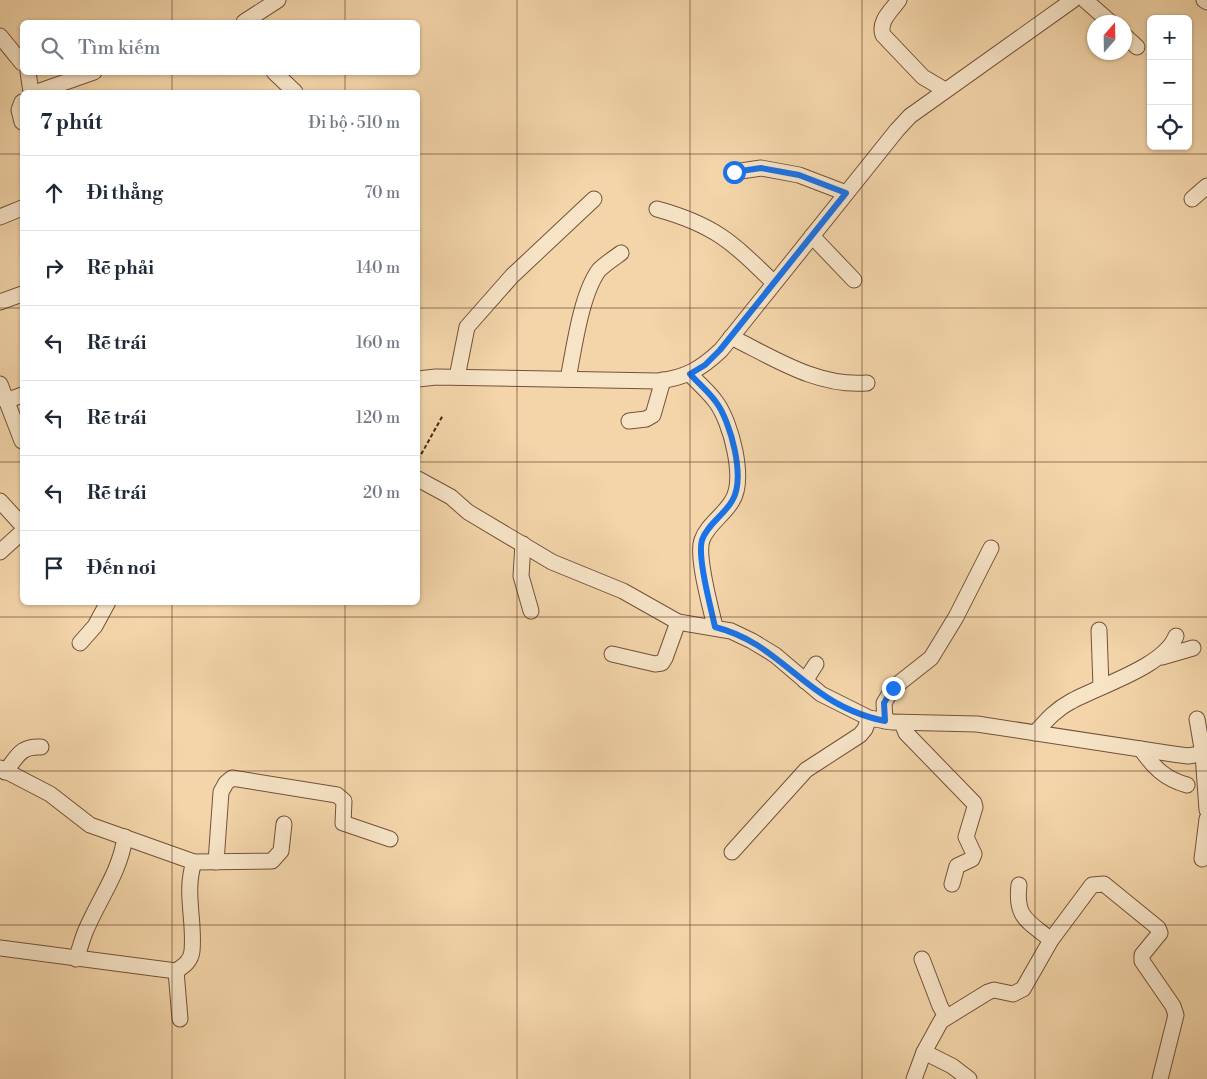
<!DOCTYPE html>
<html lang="vi">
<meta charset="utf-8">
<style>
:root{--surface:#fff;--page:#f6f6f7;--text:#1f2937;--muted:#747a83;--line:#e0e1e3}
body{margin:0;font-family:"Libre Bodoni",serif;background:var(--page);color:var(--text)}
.controls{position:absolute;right:15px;top:15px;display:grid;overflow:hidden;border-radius:8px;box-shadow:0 1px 4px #0004}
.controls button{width:45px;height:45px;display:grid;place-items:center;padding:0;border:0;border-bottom:1px solid var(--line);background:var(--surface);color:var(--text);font:25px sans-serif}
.compass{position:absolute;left:1087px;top:15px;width:45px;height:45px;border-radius:50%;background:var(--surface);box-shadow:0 1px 4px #0004;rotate:20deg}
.stop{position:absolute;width:15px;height:15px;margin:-11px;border:4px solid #1a73e8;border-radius:50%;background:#fff}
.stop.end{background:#1a73e8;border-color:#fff;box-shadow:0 1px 5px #0008}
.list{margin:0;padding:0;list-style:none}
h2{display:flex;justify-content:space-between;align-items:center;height:65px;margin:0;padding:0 20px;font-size:21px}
h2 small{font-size:16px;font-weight:400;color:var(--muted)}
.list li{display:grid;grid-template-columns:32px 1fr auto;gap:15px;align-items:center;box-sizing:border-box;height:75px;padding:0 20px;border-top:1px solid var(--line)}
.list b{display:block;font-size:19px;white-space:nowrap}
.list em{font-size:16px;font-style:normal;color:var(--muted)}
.icon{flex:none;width:28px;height:28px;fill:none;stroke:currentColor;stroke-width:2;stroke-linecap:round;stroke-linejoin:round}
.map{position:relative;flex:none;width:1207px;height:1079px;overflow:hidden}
.search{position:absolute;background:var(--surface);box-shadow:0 1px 4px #0004;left:20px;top:20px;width:400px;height:55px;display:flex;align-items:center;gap:12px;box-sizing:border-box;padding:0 18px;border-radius:8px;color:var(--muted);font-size:19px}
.panel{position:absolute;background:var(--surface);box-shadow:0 1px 4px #0004;left:20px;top:90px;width:400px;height:515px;border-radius:8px}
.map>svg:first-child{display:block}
</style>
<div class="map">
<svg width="1207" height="1079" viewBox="0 0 1207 1079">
<rect width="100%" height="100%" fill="#f3d5a9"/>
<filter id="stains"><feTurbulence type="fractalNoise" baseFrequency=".004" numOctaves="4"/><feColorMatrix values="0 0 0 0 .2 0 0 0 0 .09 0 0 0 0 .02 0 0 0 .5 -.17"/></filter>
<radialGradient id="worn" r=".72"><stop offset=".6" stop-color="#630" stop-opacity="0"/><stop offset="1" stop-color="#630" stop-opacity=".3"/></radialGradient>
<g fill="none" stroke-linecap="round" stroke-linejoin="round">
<defs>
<g id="minor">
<path d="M899,0C892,10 878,21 883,35L923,77L945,90"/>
<polyline points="1085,0 1110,22"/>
<polyline points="1204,0 1207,2"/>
<polyline points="244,22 278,0"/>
<polyline points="1124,35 1137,47"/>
<polyline points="0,36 22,63"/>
<polyline points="28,72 31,92"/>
<polyline points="274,72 295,92"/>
<polyline points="37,92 94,72"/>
<polyline points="22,102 19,110 22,122"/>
<polyline points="734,172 761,168 799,175 846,193"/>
<polyline points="1192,199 1207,186"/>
<path d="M657,209C715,225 732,242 774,283"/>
<polyline points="0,217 22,208"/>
<polyline points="812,236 854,280"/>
<polyline points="0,302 22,294"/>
<path d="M731,337C774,358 817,387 867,383"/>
<path d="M690,374C699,384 709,392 716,402C731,422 746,479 732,501C724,515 707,525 702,540C696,557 711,608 715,627"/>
<polyline points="457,377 467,327 512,276 594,199"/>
<path d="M418,379L436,377L658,381C685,378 701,369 721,350L897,130L910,116L1073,0"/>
<path d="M568,379C574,349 581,294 599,270C605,264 614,258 621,253"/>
<polyline points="0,384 22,441"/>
<polyline points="6,401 22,395"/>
<polyline points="629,421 646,419 653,415 663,380"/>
<polyline points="418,479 451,497 468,512 552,562 623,591 678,622 731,631 752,641 775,655 821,694 869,718 892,722 977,724 1173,754 1188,756 1207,753"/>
<polyline points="0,501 22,525"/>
<polyline points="523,544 521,576 531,611"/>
<polyline points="0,552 22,532"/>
<polyline points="1099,630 1101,687"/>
<polyline points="80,643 95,626 108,602"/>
<polyline points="612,654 655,664 662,663 665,658 678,622"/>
<polyline points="1162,657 1193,648"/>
<polyline points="805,681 816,664"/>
<polyline points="1197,719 1203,754 1207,810"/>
<polyline points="885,721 884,703 893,688 931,658 956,617 991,548"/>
<polyline points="902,723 906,733 974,803 975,807 966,837 974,854 972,859 957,866 952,884"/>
<path d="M1035,733C1046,721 1055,710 1070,702C1098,686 1164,667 1176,636"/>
<path d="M1141,749C1153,767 1165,779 1187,785"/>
<polyline points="0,768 50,794 90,825 194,862 272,861 281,851 284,824"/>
<path d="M5,772C18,756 20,746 41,747"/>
<polyline points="732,852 806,770 860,735 865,729 869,718"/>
<polyline points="1202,859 1207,819"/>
<polyline points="216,862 221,792 226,783 232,778 337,795 344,801 343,823 390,839"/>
<path d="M1019,885C1015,918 1028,921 1051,940"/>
<path d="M0,948L176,971C184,966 191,961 192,951C195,920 184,892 194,862"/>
<path d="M76,959C80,949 82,939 86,930C99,899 120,872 125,837"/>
<polyline points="922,959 940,1006 946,1017"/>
<polyline points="176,971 180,1019"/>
<polyline points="924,1052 952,1066 969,1079"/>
<polyline points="914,1079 924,1052 941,1021 988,992 994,990 1013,994 1023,989 1051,940 1092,885 1104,884 1158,928 1160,933 1142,955 1142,961 1173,1006 1176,1015 1160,1079"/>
</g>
</defs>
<use href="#minor" stroke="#73523a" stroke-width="17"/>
<polyline stroke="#482615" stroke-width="2" stroke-dasharray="4 2.5" stroke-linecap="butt" points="418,460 443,415"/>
<use href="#minor" stroke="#f7e4c7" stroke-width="15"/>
</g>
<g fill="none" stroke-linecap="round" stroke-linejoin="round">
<path stroke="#1a73e8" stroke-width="6" d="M734,172L761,168L799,175L846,193L720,350L705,365L690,374C699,384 709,392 716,402C731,422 746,479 732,501C724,515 707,525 702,540C697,557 711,608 715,627C762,639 784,668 822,694C840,707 864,717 885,721L884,703L893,688"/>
</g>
<path fill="none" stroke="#482615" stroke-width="1" stroke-opacity="0.55" d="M172,0V22M345,0V22M517,0V1079M690,0V1079M862,0V1079M1035,0V1079M172,72V92M345,72V92M0,154H22M418,154H1207M0,308H22M418,308H1207M0,462H22M418,462H1207M172,602V1079M345,602V1079M0,617H1207M0,771H1207M0,925H1207"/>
<rect width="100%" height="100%" filter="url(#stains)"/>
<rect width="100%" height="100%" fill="url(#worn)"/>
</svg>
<div class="controls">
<button>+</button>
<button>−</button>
<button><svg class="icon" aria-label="locate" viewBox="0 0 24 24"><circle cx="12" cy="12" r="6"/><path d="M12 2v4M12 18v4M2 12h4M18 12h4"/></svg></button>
</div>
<svg class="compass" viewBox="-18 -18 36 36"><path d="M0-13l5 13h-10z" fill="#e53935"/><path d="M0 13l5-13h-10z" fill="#747a83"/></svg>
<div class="stop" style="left:734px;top:172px"></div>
<div class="stop end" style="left:893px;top:688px"></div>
<div class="search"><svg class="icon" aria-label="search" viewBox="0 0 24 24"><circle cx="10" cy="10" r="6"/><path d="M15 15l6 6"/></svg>Tìm kiếm</div>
<section class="panel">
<h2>7 phút<small>Đi bộ · 510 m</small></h2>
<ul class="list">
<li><svg class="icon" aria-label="ahead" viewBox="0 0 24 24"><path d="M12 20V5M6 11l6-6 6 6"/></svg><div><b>Đi thẳng</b></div><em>70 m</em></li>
<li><svg class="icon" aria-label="right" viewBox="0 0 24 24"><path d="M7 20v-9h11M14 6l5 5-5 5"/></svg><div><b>Rẽ phải</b></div><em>140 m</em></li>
<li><svg class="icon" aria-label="left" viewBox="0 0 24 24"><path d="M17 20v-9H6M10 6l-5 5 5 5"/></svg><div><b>Rẽ trái</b></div><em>160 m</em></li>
<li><svg class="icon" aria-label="left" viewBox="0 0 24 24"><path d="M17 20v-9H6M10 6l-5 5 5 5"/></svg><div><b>Rẽ trái</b></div><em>120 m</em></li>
<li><svg class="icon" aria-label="left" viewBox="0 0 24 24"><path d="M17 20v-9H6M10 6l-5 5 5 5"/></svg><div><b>Rẽ trái</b></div><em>20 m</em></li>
<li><svg class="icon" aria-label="arrive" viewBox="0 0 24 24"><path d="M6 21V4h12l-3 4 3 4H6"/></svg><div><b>Đến nơi</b></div></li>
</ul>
</section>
</div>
